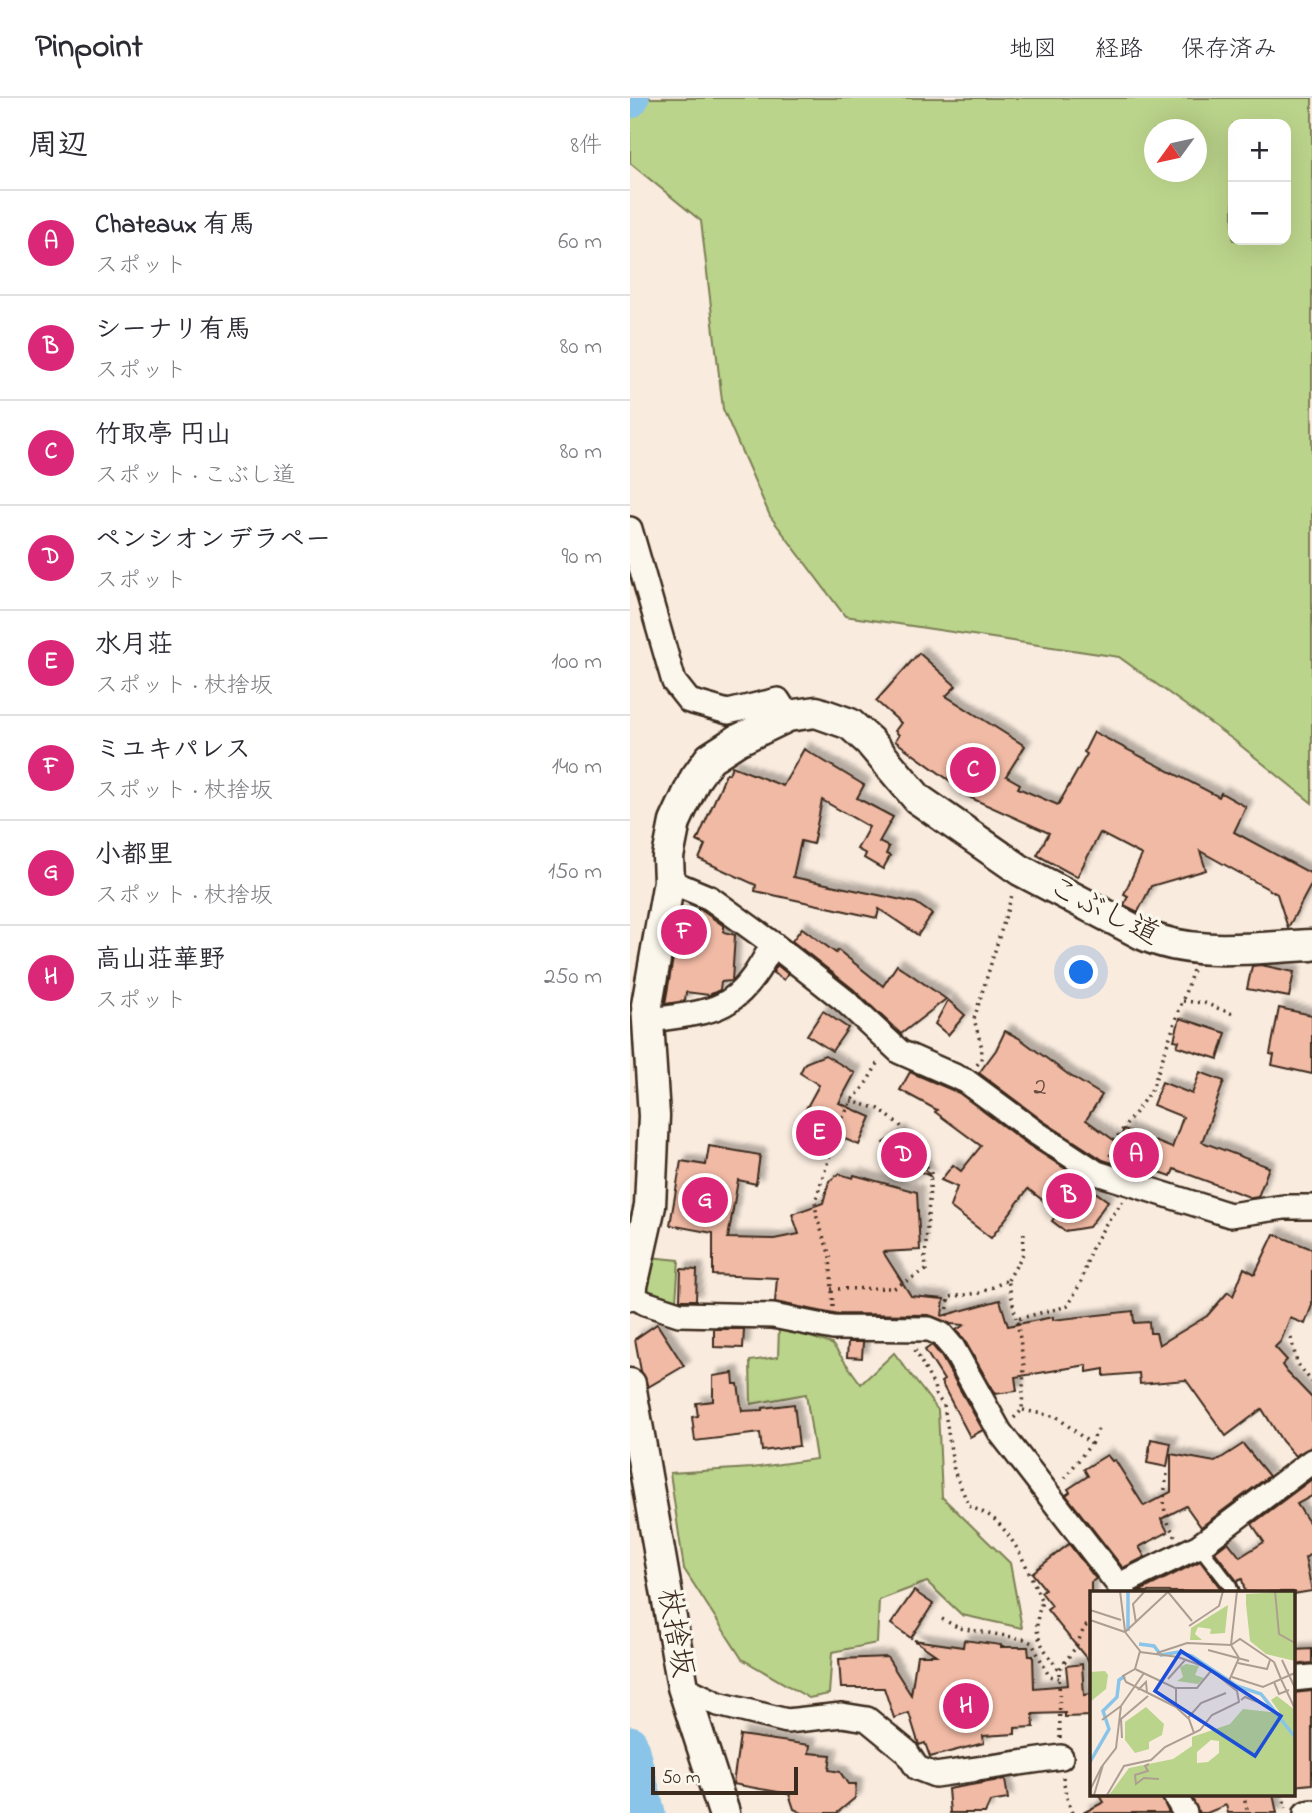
<!DOCTYPE html>
<html lang="ja">
<meta charset="utf-8">
<style>
:root{--surface:#fff;--page:#f7f7f7;--text:#2b2b33;--muted:#7c7c81;--line:#e1e1e2;--accent:#db2777}
body{margin:0;font-family:"Indie Flower","Klee One",sans-serif;background:var(--page);color:var(--text)}
.controls{position:absolute;right:21px;top:21px;display:grid;overflow:hidden;border-radius:14px;box-shadow:0 7px 28px #0002}
.controls button{width:63px;height:63px;display:grid;place-items:center;padding:0;border:0;border-bottom:2px solid var(--line);background:var(--surface);color:var(--text);font:35px sans-serif}
.compass{position:absolute;left:514px;top:21px;width:63px;height:63px;border-radius:50%;background:var(--surface);box-shadow:0 7px 28px #0002;rotate:237deg}
.scale{position:absolute;left:21px;bottom:18px;width:147px;box-sizing:border-box;padding-left:7px;border:4px solid #3b2a1e;border-top:0;font-size:19px;line-height:24px;white-space:nowrap;color:#3b2a1e;-webkit-text-stroke:5px #fbf7ec;paint-order:stroke}
.you{position:absolute;left:452px;top:875px;width:24px;height:24px;margin:-18px;border:5px solid #fff;border-radius:50%;background:#1a73e8;box-shadow:0 0 0 10px #1a73e833}
.badge{display:grid;place-items:center;width:46px;height:46px;border-radius:50%;background:var(--accent);color:#fff;font-size:23px;font-weight:700}
.pin{position:absolute;translate:-50% -50%;border:4px solid #fff;box-shadow:0 2px 7px #0006}
.list{margin:0;padding:0;list-style:none}
h2{display:flex;justify-content:space-between;align-items:center;height:91px;margin:0;padding:0 28px;font-size:30px}
h2 small{font-size:23px;font-weight:400;color:var(--muted)}
.list li{display:grid;grid-template-columns:46px 1fr auto;gap:21px;align-items:center;box-sizing:border-box;height:105px;padding:0 28px;border-top:2px solid var(--line)}
.list b{display:block;font-size:26px;white-space:nowrap}
.list p{margin:0;font-size:23px;white-space:nowrap;color:var(--muted)}
.list em{font-size:23px;font-style:normal;color:var(--muted)}
.map{position:relative;flex:none;width:682px;height:1715px;overflow:hidden}
header{display:flex;align-items:center;gap:42px;box-sizing:border-box;height:98px;padding:0 35px;background:var(--surface);border-bottom:2px solid var(--line)}
header strong{font-size:33px}
nav{display:flex;gap:38px;margin-inline-start:auto;font-size:24px}
main{display:flex}
aside{flex:1;background:var(--surface)}
.map>svg:first-child{display:block}
</style>
<header>
<strong>Pinpoint</strong>
<nav><a>地図</a><a>経路</a><a>保存済み</a></nav>
</header>
<main>
<aside>
<h2>周辺<small>8件</small></h2>
<ul class="list">
<li><span class="badge">A</span><div><b>Chateaux 有馬</b><p>スポット</p></div><em>60 m</em></li>
<li><span class="badge">B</span><div><b>シーナリ有馬</b><p>スポット</p></div><em>80 m</em></li>
<li><span class="badge">C</span><div><b>竹取亭 円山</b><p>スポット · こぶし道</p></div><em>80 m</em></li>
<li><span class="badge">D</span><div><b>ペンシオンデラペー</b><p>スポット</p></div><em>90 m</em></li>
<li><span class="badge">E</span><div><b>水月荘</b><p>スポット · 杖捨坂</p></div><em>100 m</em></li>
<li><span class="badge">F</span><div><b>ミユキパレス</b><p>スポット · 杖捨坂</p></div><em>140 m</em></li>
<li><span class="badge">G</span><div><b>小都里</b><p>スポット · 杖捨坂</p></div><em>150 m</em></li>
<li><span class="badge">H</span><div><b>高山荘華野</b><p>スポット</p></div><em>250 m</em></li>
</ul>
</aside>
<div class="map">
<svg width="682" height="1715" viewBox="0 0 682 1715">
<defs>
<filter id="shadow"><feDropShadow dx="6" dy="-6" stdDeviation="2" flood-color="#0004"/></filter>
</defs>
<rect width="100%" height="100%" fill="#f9ebde"/>
<filter id="ink" filterUnits="userSpaceOnUse"><feTurbulence type="fractalNoise" baseFrequency=".0143" numOctaves="2"/><feDisplacementMap in="SourceGraphic" scale="14" xChannelSelector="R" yChannelSelector="G"/><feConvolveMatrix kernelMatrix="1 2 1 2 8 2 1 2 1" color-interpolation-filters="sRGB"/></filter>
<g filter="url(#ink)">
<g fill="#bbd48b" stroke="#7b7f54" stroke-width="2" fill-rule="evenodd">
<path d="M0,0H682V705L605,643L489,559L215,518L140,418L93,311L71,123L0,65ZM603,26H656V142H603ZM524,32H566V74H524Z"/>
<polygon points="19,1159 49,1162 46,1203 19,1200 14,1194"/>
<polygon points="149,1229 202,1246 231,1286 264,1255 308,1312 312,1399 380,1465 392,1530 332,1517 297,1484 249,1502 247,1545 202,1554 199,1596 179,1600 112,1561 54,1471 40,1375 122,1370 186,1361 176,1296 121,1306 120,1263 148,1259"/>
</g>
<g fill="none" stroke-linecap="round" stroke-linejoin="round">
<g stroke="#8ac5e9" stroke-width="35">
<polyline points="0,3 2,0"/>
<polyline points="0,1645 18,1715"/>
</g>
</g>
<g fill="#f1baa5" stroke="#3b2a1e" stroke-width="2" filter="url(#shadow)">
<polygon points="289,555 326,588 316,598 395,648 376,678 390,686 388,690 428,707 457,656 454,654 464,634 589,699 591,695 616,709 604,734 682,776 682,785 658,830 647,796 570,753 576,772 521,788 508,814 494,807 498,798 494,796 512,757 470,735 447,779 407,757 419,735 332,696 327,688 265,643 269,637 265,633 271,625 246,603"/>
<polygon points="174,651 234,687 227,700 263,719 249,744 259,749 256,756 260,758 253,771 234,760 236,756 227,751 239,729 192,702 183,746 171,743 163,779 286,805 302,816 288,837 249,811 247,820 125,793 126,787 69,761 75,747 67,743 96,676 99,676 102,668 153,688"/>
<polygon points="68,810 94,828 94,834 105,837 102,883 91,884 90,892 79,897 56,894 55,903 35,906 51,814 67,817"/>
<polygon points="172,830 206,855 208,852 253,888 267,867 316,901 271,936 223,891 162,843"/>
<polygon points="147,867 158,876 154,882 143,875"/>
<polygon points="631,867 664,874 659,899 617,891 622,868"/>
<polygon points="318,902 335,917 318,937 305,926"/>
<polygon points="649,910 682,917 682,976 642,967 644,957 640,956"/>
<polygon points="193,913 218,930 202,953 177,937"/>
<polygon points="550,920 596,935 588,961 547,948 549,943 544,942"/>
<polygon points="375,933 389,940 439,977 472,997 456,1022 488,1045 494,1031 542,1050 553,1019 523,1007 532,984 562,996 570,974 594,983 572,1044 639,1069 628,1099 622,1100 544,1071 541,1078 524,1072 521,1077 473,1062 413,1023 349,975 366,952"/>
<polygon points="195,957 225,975 209,1005 241,1019 229,1047 203,1036 194,1059 169,1048 180,1022 172,1018 189,987 170,975 175,965"/>
<polygon points="280,974 329,995 397,1046 462,1088 461,1091 478,1103 459,1129 435,1133 422,1123 428,1114 398,1091 361,1140 320,1109 327,1089 311,1082 323,1067 331,1073 351,1048 305,1014 307,1012 270,992"/>
<polygon points="270,1034 282,1052 300,1078 267,1063 254,1045"/>
<polygon points="79,1048 130,1057 126,1086 108,1082 98,1140 144,1141 169,1136 162,1116 193,1105 199,1083 209,1076 223,1080 224,1077 287,1094 290,1152 253,1154 281,1198 314,1201 312,1218 370,1202 378,1228 423,1219 423,1222 503,1213 504,1225 519,1224 520,1235 526,1235 529,1247 577,1218 598,1194 603,1198 614,1170 625,1176 644,1136 682,1151 682,1207 675,1226 660,1220 651,1243 645,1249 657,1262 652,1267 657,1274 682,1300 682,1349 665,1358 652,1343 632,1311 596,1338 556,1282 510,1286 509,1275 474,1278 474,1271 457,1274 457,1267 385,1279 387,1293 365,1296 335,1243 326,1232 334,1227 321,1226 299,1217 204,1216 145,1204 147,1180 83,1177 83,1135 40,1127 51,1063 76,1067"/>
<polygon points="51,1171 67,1172 66,1202 50,1202"/>
<polygon points="27,1226 54,1268 18,1289 11,1273 5,1241"/>
<polygon points="84,1231 114,1231 113,1250 84,1249"/>
<polygon points="218,1244 233,1244 232,1260 217,1259"/>
<polygon points="302,1247 311,1258 353,1332 340,1339 311,1284 314,1282 295,1252"/>
<polygon points="103,1275 104,1286 108,1286 112,1313 133,1312 133,1310 164,1306 169,1348 132,1353 130,1335 65,1343 62,1319 68,1318 66,1305 83,1303 83,1278"/>
<polygon points="521,1341 541,1345 537,1369 517,1365"/>
<polygon points="613,1346 639,1378 571,1429 556,1408 531,1421 538,1434 509,1449 515,1459 493,1470 436,1397 440,1394 438,1391 458,1378 454,1371 477,1357 482,1363 485,1362 514,1408 541,1394 541,1356 585,1364"/>
<polygon points="682,1381 682,1398 667,1406 682,1429 682,1455 675,1460 682,1493 663,1496 663,1494 615,1494 612,1481 607,1483 585,1454 598,1444 610,1459 634,1444 622,1426"/>
<polygon points="439,1446 466,1481 461,1484 461,1566 417,1512 422,1508 411,1494 415,1491 402,1475"/>
<polygon points="570,1463 591,1491 583,1494 508,1494"/>
<polygon points="284,1493 303,1506 281,1540 261,1526"/>
<polygon points="284,1542 333,1549 334,1542 371,1547 371,1549 398,1549 399,1558 403,1558 404,1590 438,1587 436,1568 452,1566 454,1597 461,1596 461,1618 435,1619 435,1615 403,1616 404,1629 385,1630 385,1636 353,1638 354,1645 300,1659 295,1645 289,1647 279,1615 264,1620 254,1590 211,1590 209,1561 257,1559 281,1597 287,1557 306,1557"/>
<polygon points="682,1551 682,1565 663,1567 663,1552"/>
<polygon points="682,1593 682,1686 663,1688 663,1595"/>
<polygon points="110,1637 180,1647 179,1655 201,1657 199,1672 210,1674 218,1686 226,1686 225,1700 207,1715 172,1715 164,1711 159,1696 103,1686"/>
<polygon points="375,1681 378,1701 360,1704 355,1715 320,1715 318,1691"/>
<polygon points="469,1696 530,1696 539,1715 453,1715 474,1704"/>
<polygon points="560,1696 643,1696 647,1715 598,1715 596,1707 577,1715 569,1715"/>
</g>
<g fill="none" stroke-linecap="round" stroke-linejoin="round">
<defs>
<polyline id="service" points="569,1448 599,1486 602,1494"/>
<g id="minor">
<polyline points="0,431 44,584 59,603 98,614 148,602 158,618"/>
<polyline points="143,846 214,902 270,954 336,983 405,1034 467,1075 600,1117 654,1109 682,1109"/>
<path d="M18,923C42,918 79,917 99,903C119,890 132,866 143,846L80,800L39,783"/>
<polyline points="0,1196 15,1205 49,1216 143,1218 203,1230 299,1231 311,1236 323,1250 370,1334 494,1494"/>
<polyline points="489,1487 569,1448 682,1363"/>
<polyline points="663,1581 682,1579"/>
<polyline points="53,1589 88,1606 157,1623 212,1617 237,1621 276,1653 287,1670 305,1677 431,1659"/>
<polyline points="544,1696 555,1715"/>
<polyline points="676,1715 682,1714"/>
</g>
<g id="tertiary">
<path d="M0,1197L20,1108L24,1018L17,907L39,783L38,759L45,724L65,681L80,660L108,642L158,618L186,614L220,626L239,643L288,701L390,772L512,836C564,860 626,849 682,847"/>
<polyline points="0,1286 53,1589 94,1715"/>
</g>
</defs>
<use href="#service" stroke="#3b2a1e" stroke-width="18"/>
<use href="#minor" stroke="#3b2a1e" stroke-width="28"/>
<use href="#tertiary" stroke="#3b2a1e" stroke-width="35"/>
<g stroke="#3b2a1e" stroke-width="3.5" stroke-dasharray="2 5" stroke-linecap="butt">
<polyline points="553,903 574,905 603,916"/>
<polyline points="347,967 351,962 352,950 344,921 383,794"/>
<polyline points="480,1058 488,1038 522,991 563,872"/>
<polyline points="378,1182 393,1156 394,1131"/>
<polyline points="201,1191 264,1190 296,1172 295,1159 301,1075 270,1027 249,1011 221,1003"/>
<polyline points="203,1209 200,1158 187,1120 185,1104 209,1028 221,1003 234,989 250,962"/>
<polyline points="317,1218 319,1199 350,1195 378,1182 386,1220"/>
<polyline points="661,1240 667,1265 682,1284"/>
<path d="M285,1252L304,1288L306,1298L314,1307L324,1373L339,1408C347,1412 357,1415 364,1421C387,1442 400,1476 412,1504C400,1536 411,1547 429,1572"/>
<polyline points="393,1312 427,1319 461,1346 434,1381"/>
<polyline points="384,1320 392,1312 394,1268 387,1221 438,1208 452,1182 460,1153 477,1124 493,1103"/>
<polyline points="461,1346 470,1327"/>
<path d="M537,1376C533,1403 531,1415 545,1438"/>
<polyline points="312,1521 329,1530 394,1541 402,1545 419,1578 429,1580"/>
<polyline points="430,1640 429,1572 446,1549 454,1530 461,1523"/>
<polyline points="433,1679 436,1697 442,1715"/>
<polyline points="613,1696 618,1715"/>
<polyline points="652,1696 656,1710"/>
</g>
<use href="#service" stroke="#fbf7ec" stroke-width="12"/>
<use href="#minor" stroke="#fbf7ec" stroke-width="23"/>
<use href="#tertiary" stroke="#fbf7ec" stroke-width="30"/>
</g>
</g>
<g text-anchor="middle" dominant-baseline="central" stroke-width="7" stroke-linejoin="round" paint-order="stroke">
<g font-size="26" fill="#684e40">
<text x="410" y="990">2</text>
</g>
<g font-size="30" fill="#3b2a1e" stroke="#fbf7ec">
<text transform="translate(473 814) rotate(26)">こぶし道</text>
<text transform="translate(44 1535) rotate(80)">杖捨坂</text>
</g>
</g>
<g transform="translate(460 1493)">
<rect width="205" height="205" fill="#f9ebde"/>
<path d="M205,0V70L176,63L160,50L156,13V3ZM138,14L135,42L120,43L121,38L108,36L105,43L112,49H100L101,37ZM96,73L109,75L105,84L114,87L108,93L87,90L93,86L90,76ZM0,81L15,80L18,84L16,98L0,111ZM187,105L205,119V204H19L39,177L83,168L102,155V146L140,133L153,118L190,122L181,109ZM121,149L129,150V162L118,171L107,172V161ZM56,116L74,133L72,144L59,151V158L45,162L35,149V131Z" fill="#bbd48b" fill-rule="evenodd"/>
<path fill="none" stroke="#8ac5e9" stroke-width="3.5" d="M38,0V40M49,53L64,55L71,64L89,61L102,65L147,95L171,103L205,146M0,171L19,138L13,120L27,106L29,89L35,85"/>
<path fill="none" stroke="#ad9e91" stroke-width="2" d="M30,0L35,40M185,0L189,43L205,52M78,1L102,30M0,19L31,29M0,29L35,41L79,0M46,32L43,13L55,0M99,35L129,15L133,0M35,41L50,60L45,78M118,59L159,70M67,62L97,52L141,54L150,48L184,71M192,69L205,97M184,71L191,88L205,82M148,72L177,78L180,69M45,78L85,97H107L121,80M45,78L33,85L36,91L86,116M142,86L173,96L191,88L205,118M78,88L96,68M184,91L189,103L199,99M138,92L149,67L141,54L147,0M86,97V116L99,128L104,142M48,99L56,91L57,102M151,109L155,106L178,115M98,127L111,112L136,102M12,129L31,115M32,147L31,128L58,105M59,173L55,175L58,180L45,184L46,193L54,187L69,188M0,199L12,175M4,204L13,174L26,157L31,115L54,82M17,204L34,175L61,169L75,156L110,139L122,124L149,111L147,100L118,77L88,66L50,61"/>
<path fill="#1d4ed8" fill-opacity="0.15" stroke="#1d4ed8" stroke-width="3.5" d="M91,60L191,125L165,165L65,100Z"/>
<rect width="205" height="205" fill="none" stroke="#3b2a1e" stroke-width="3.5"/>
</g>
</svg>
<div class="controls">
<button>+</button>
<button>−</button>
</div>
<svg class="compass" viewBox="-18 -18 36 36"><path d="M0-13l5 13h-10z" fill="#e53935"/><path d="M0 13l5-13h-10z" fill="#7c7c81"/></svg>
<div class="scale">50 m</div>
<div class="you"></div>
<div class="pin badge" style="left:506px;top:1057px">A</div>
<div class="pin badge" style="left:439px;top:1098px">B</div>
<div class="pin badge" style="left:343px;top:672px">C</div>
<div class="pin badge" style="left:274px;top:1057px">D</div>
<div class="pin badge" style="left:189px;top:1035px">E</div>
<div class="pin badge" style="left:54px;top:834px">F</div>
<div class="pin badge" style="left:75px;top:1102px">G</div>
<div class="pin badge" style="left:336px;top:1608px">H</div>
</div>
</main>
